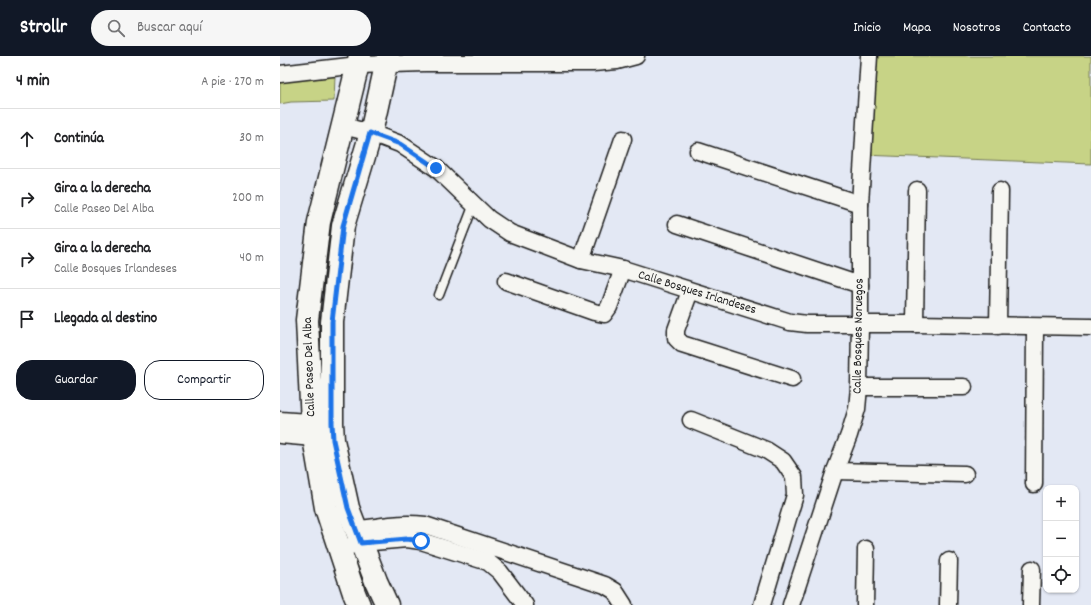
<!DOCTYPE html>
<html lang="es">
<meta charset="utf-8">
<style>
:root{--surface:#fff;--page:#f6f6f6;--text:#202124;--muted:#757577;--line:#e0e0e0;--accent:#111827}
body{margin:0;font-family:Dekko,sans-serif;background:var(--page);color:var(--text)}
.controls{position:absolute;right:12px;bottom:12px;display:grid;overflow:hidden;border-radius:8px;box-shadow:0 1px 3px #0004}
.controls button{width:36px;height:36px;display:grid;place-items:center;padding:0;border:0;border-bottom:1px solid var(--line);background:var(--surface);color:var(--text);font:20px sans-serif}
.stop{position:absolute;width:12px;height:12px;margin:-9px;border:3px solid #1a73e8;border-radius:50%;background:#fff}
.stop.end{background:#1a73e8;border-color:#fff;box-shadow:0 1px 4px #0008}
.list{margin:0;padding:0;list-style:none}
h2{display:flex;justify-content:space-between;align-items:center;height:52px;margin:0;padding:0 16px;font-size:17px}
h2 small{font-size:13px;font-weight:400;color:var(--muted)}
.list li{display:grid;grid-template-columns:26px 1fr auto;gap:12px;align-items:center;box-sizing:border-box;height:60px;padding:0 16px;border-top:1px solid var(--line)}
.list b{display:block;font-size:15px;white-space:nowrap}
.list p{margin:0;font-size:13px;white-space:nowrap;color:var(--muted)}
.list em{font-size:13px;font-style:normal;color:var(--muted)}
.actions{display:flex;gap:8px;padding:12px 16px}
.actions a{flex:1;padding:9px 0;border:1px solid var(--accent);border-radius:16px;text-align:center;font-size:14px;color:var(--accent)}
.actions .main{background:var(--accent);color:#fff}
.icon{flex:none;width:22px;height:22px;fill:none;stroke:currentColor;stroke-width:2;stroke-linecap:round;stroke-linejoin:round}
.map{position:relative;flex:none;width:811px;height:549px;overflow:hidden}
header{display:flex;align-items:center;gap:24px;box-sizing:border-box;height:56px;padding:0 20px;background:var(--accent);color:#fff}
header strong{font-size:19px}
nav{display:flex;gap:22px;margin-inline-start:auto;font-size:14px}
.search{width:280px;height:36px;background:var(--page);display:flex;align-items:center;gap:10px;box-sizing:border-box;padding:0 14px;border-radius:22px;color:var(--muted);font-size:15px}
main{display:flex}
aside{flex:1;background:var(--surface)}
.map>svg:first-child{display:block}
</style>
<header>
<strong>Strollr</strong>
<div class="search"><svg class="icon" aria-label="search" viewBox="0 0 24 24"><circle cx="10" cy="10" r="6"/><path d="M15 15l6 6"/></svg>Buscar aquí</div>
<nav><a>Inicio</a><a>Mapa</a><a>Nosotros</a><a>Contacto</a></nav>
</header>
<main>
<aside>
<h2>4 min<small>A pie · 270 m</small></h2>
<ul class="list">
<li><svg class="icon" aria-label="ahead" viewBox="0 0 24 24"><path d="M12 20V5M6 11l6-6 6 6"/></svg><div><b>Continúa</b></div><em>30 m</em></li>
<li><svg class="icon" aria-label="right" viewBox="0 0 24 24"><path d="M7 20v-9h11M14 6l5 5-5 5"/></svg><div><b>Gira a la derecha</b><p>Calle Paseo Del Alba</p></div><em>200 m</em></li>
<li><svg class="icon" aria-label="right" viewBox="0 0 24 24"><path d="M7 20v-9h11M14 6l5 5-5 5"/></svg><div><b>Gira a la derecha</b><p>Calle Bosques Irlandeses</p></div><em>40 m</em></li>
<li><svg class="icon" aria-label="arrive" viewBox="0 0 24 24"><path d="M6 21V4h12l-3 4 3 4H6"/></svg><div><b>Llegada al destino</b></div></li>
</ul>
<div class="actions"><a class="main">Guardar</a><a>Compartir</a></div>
</aside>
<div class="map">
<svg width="811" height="549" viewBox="0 0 811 549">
<rect width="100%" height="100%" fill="#e3e8f4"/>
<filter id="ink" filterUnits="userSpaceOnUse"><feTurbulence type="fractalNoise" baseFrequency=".025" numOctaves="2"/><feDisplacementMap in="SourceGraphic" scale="8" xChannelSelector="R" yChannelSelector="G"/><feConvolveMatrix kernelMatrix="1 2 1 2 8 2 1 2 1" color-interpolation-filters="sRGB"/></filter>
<g filter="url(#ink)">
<g fill="#c7d386" stroke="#727851">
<polygon points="589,0 811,0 811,108 583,99"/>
<polygon points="55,20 54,45 11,46 0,48 0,24"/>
</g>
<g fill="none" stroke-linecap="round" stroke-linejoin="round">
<defs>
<polyline id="lane" points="159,239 194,148"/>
<g id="street">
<polyline points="0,18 78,9 145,7 313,7 337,5 356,0"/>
<polyline points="63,70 91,77 120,88 156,112 209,163 230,177 301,204 343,213 510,266 527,268 635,268 811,271"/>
<polyline points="418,95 580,148"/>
<polyline points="397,168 580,229"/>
<polyline points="301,204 343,83"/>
<polyline points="226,225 314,256 324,258 329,251 343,213"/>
<polyline points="410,235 396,274 396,282 402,288 512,323"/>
<polyline points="635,268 637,134"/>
<polyline points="718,270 720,135"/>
<polyline points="579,331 684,331"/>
<polyline points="0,364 42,367"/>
<polyline points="411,364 486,394 503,405 514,421 515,439 482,549"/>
<polyline points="0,379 44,383"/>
<polyline points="555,415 685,418"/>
<polyline points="754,428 755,271"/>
<path d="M76,474C99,470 122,466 145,469L325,529L335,535L344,549"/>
<polyline points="59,493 81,487 127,483 141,485 208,506 220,516 245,549"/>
<polyline points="511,549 555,415 569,379 577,353 579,331 580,268 580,148 589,0"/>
<polyline points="585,549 586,493"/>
<polyline points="668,549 669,505"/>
<polyline points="751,549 752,513"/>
</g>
<g id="secondary">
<polyline points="79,549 74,537 46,452 34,382 32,367 27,264 39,166 80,0"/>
<polyline points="107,549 96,525 68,452 53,384 52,367 52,266 63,170 91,77 108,0"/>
</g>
</defs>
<use href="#lane" stroke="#1c1c1c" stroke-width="11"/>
<use href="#street" stroke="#1c1c1c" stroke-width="19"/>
<use href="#secondary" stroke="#1c1c1c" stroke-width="25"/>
<use href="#lane" stroke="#f6f6f2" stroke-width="8"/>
<use href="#street" stroke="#f6f6f2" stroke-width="16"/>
<use href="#secondary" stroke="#f6f6f2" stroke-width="22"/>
</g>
</g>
<g fill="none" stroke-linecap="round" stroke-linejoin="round" filter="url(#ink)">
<polyline stroke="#1a73e8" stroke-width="5" points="141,485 127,483 81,487 68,452 53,384 52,367 52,266 63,170 90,77 120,88 156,112"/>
</g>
<g text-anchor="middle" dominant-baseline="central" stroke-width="3" stroke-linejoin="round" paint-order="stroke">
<g font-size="13" fill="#1c1c1c" stroke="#f6f6f2">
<text transform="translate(417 237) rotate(17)">Calle Bosques Irlandeses</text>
<text transform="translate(579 280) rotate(-89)">Calle Bosques Noruegos</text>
<text transform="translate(30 311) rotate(-92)">Calle Paseo Del Alba</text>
</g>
</g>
</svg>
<div class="controls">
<button>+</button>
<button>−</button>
<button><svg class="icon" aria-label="locate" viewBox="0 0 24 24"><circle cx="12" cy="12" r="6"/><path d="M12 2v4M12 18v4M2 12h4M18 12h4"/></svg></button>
</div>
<div class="stop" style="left:141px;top:485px"></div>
<div class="stop end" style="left:156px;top:112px"></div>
</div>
</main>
